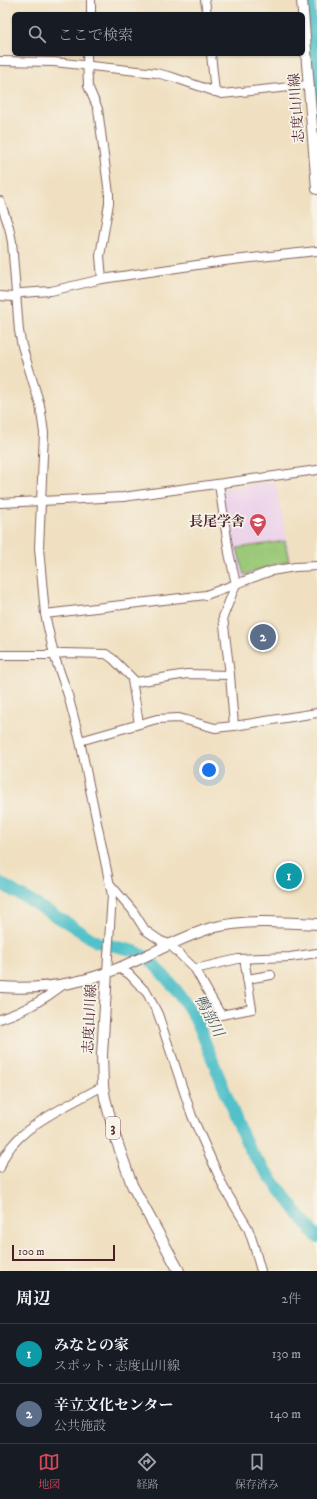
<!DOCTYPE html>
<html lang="ja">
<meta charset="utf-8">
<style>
:root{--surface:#171b24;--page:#20242c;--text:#f1f3f6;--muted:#9ea1a6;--line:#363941;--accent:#d1495b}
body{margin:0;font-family:"IM FELL DW Pica","Noto Serif JP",serif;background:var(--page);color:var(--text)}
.scale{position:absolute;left:12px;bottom:10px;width:103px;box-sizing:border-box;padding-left:4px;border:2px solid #4a1f2b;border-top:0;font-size:11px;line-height:14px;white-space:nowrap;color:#4a1f2b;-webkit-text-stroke:3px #f7f3e8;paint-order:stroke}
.you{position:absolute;left:209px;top:770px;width:14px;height:14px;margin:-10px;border:3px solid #fff;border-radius:50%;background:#1a73e8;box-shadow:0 0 0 6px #1a73e833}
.badge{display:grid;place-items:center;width:26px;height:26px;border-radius:50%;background:var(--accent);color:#fff;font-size:13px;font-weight:700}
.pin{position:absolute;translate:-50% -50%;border:2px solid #fff;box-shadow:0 1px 4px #0006}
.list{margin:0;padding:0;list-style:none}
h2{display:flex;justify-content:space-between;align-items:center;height:52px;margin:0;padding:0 16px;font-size:17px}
h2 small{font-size:13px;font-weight:400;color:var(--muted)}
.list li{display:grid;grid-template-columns:26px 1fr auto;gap:12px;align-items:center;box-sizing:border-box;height:60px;padding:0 16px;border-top:1px solid var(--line)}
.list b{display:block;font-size:15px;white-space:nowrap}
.list p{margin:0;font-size:13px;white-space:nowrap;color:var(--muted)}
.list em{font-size:13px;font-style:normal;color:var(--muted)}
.icon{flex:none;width:22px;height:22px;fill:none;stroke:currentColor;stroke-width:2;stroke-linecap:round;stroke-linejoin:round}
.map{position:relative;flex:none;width:317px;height:1271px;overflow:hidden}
.search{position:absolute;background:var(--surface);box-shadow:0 1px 3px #0004;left:12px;right:12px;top:12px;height:44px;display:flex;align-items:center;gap:10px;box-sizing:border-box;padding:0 14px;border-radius:6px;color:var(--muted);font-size:15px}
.sheet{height:172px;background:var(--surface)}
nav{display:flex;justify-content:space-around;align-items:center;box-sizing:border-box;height:56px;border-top:1px solid var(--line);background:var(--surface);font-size:11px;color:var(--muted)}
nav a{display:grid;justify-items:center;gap:2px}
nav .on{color:var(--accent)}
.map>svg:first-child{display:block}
</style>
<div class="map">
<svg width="317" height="1271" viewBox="0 0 317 1271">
<rect width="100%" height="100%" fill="#f7f3e8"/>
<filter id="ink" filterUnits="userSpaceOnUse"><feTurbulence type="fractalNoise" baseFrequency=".025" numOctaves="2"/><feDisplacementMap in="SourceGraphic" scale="8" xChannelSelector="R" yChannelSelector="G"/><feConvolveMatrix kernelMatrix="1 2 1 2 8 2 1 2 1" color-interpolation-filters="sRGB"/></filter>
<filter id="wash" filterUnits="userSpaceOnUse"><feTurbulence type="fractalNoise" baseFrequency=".012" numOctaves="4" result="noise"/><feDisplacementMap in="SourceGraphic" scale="16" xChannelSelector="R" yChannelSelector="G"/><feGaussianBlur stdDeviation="0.9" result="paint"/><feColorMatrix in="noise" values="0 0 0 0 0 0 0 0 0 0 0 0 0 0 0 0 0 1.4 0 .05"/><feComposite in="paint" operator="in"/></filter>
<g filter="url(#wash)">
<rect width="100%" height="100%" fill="#f0e0c1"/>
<polygon fill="#ecd1ea" points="275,481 285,530 291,566 240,581 236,579 221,489"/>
<polygon fill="#9bc978" stroke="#727452" points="285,541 289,561 269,566 244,575 237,548"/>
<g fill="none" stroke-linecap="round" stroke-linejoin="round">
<g stroke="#53c1c9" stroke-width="12">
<polyline points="309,0 317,110"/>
<polyline points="0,883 69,924 97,942 135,951 149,959 160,971 177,991 190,1010 200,1029 241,1131 251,1152 290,1203 317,1237"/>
</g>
</g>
</g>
<g filter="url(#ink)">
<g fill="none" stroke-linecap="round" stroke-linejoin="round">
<defs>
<g id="minor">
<polyline points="91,0 91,14"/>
<polyline points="205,0 207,14"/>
<polyline points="87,54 88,86 98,109 109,194 109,203 100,256 102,279"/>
<polyline points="211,54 215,92"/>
<polyline points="0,61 54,62 156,73 172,77 222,94 309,85"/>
<polyline points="0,201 9,227 12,242 19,331 22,346 40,405 44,433 39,548 45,614 54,655 68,695 80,741 112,895 107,972"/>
<polyline points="0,296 13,297 21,293 51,291 102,279 224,261 317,251"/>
<polyline points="219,484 229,553 236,584 223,617 230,675 234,726"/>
<polyline points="0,503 123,497 317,470"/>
<polyline points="45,614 206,595 271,571 295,567 317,566"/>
<polyline points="0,655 54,655 63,653 106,654 113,659 136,682 187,674 230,675"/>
<polyline points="132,680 139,724"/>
<polyline points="80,741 157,719 179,718 215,728 234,726 317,713"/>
<polyline points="110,884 133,911 145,930 161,941 169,944 195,969 238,959 290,957 317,953"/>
<polyline points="118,968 129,974 147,993 158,1014 192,1116 224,1188 248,1228 254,1246 261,1271"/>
<polyline points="195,969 221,1015 252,1009 245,964"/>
<polyline points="247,979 271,975"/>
<path d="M0,1019C22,1012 45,999 63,985"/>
<path d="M0,1168C2,1163 3,1158 6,1154C23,1124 73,1103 103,1086"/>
</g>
<g id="major">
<polyline points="302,0 317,189"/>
<polyline points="107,972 102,1055 103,1086 105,1098 115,1136 132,1185 179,1271"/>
<path d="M0,987C41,990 81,984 119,968C150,955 179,938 211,928C246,919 282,922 317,924"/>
</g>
</defs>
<use href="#minor" stroke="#846360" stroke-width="10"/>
<use href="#major" stroke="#846360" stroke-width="12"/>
<use href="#minor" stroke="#fff" stroke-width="8"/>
<use href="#major" stroke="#fff" stroke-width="10"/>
</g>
</g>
<defs>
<symbol id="school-pin" viewBox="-11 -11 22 30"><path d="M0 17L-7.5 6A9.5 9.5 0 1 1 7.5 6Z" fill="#d1495b" stroke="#f7f3e8"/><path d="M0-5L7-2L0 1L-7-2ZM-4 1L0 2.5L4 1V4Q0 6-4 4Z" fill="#fff"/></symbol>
</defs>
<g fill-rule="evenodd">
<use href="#school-pin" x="248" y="512" width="20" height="27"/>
</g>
<g text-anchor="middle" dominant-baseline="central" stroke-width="3.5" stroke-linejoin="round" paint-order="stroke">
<rect fill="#f7f3e8" stroke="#7e5f64" stroke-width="1" x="106" y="1117" width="14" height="22" rx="3"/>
<g font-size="13" font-weight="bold" fill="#4a1f2b">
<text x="113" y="1128">3</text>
</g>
<g font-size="14" fill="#4a1f2b" stroke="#f7f3e8">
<text transform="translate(297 108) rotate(-94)">志度山川線</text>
<text transform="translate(90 1019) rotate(-87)">志度山川線</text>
</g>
<g font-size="14" font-weight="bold" fill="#4a1f2b" stroke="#f7f3e8" text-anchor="end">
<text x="245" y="522">長尾学舎</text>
</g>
<g font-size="15" font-style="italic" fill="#4d5862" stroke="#f7f3e8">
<text transform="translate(209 1016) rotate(62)">鴨部川</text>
</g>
</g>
</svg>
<div class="scale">100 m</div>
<div class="you"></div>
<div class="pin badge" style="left:289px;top:876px;background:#0f9aa8">1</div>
<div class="pin badge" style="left:263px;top:637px;background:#5c6f8a">2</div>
<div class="search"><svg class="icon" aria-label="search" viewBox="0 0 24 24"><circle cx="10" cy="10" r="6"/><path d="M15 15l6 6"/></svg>ここで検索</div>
</div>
<section class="sheet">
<h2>周辺<small>2件</small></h2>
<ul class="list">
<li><span class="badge" style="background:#0f9aa8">1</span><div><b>みなとの家</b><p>スポット · 志度山川線</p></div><em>130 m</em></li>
<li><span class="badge" style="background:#5c6f8a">2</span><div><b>辛立文化センター</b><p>公共施設</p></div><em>140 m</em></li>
</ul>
</section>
<nav>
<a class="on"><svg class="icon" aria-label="map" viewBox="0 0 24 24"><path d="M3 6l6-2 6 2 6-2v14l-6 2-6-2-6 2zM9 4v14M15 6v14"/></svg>地図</a>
<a><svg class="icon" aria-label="directions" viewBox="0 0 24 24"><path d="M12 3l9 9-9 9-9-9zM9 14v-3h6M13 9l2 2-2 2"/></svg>経路</a>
<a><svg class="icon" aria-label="saved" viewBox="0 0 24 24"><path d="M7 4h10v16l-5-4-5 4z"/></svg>保存済み</a>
</nav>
